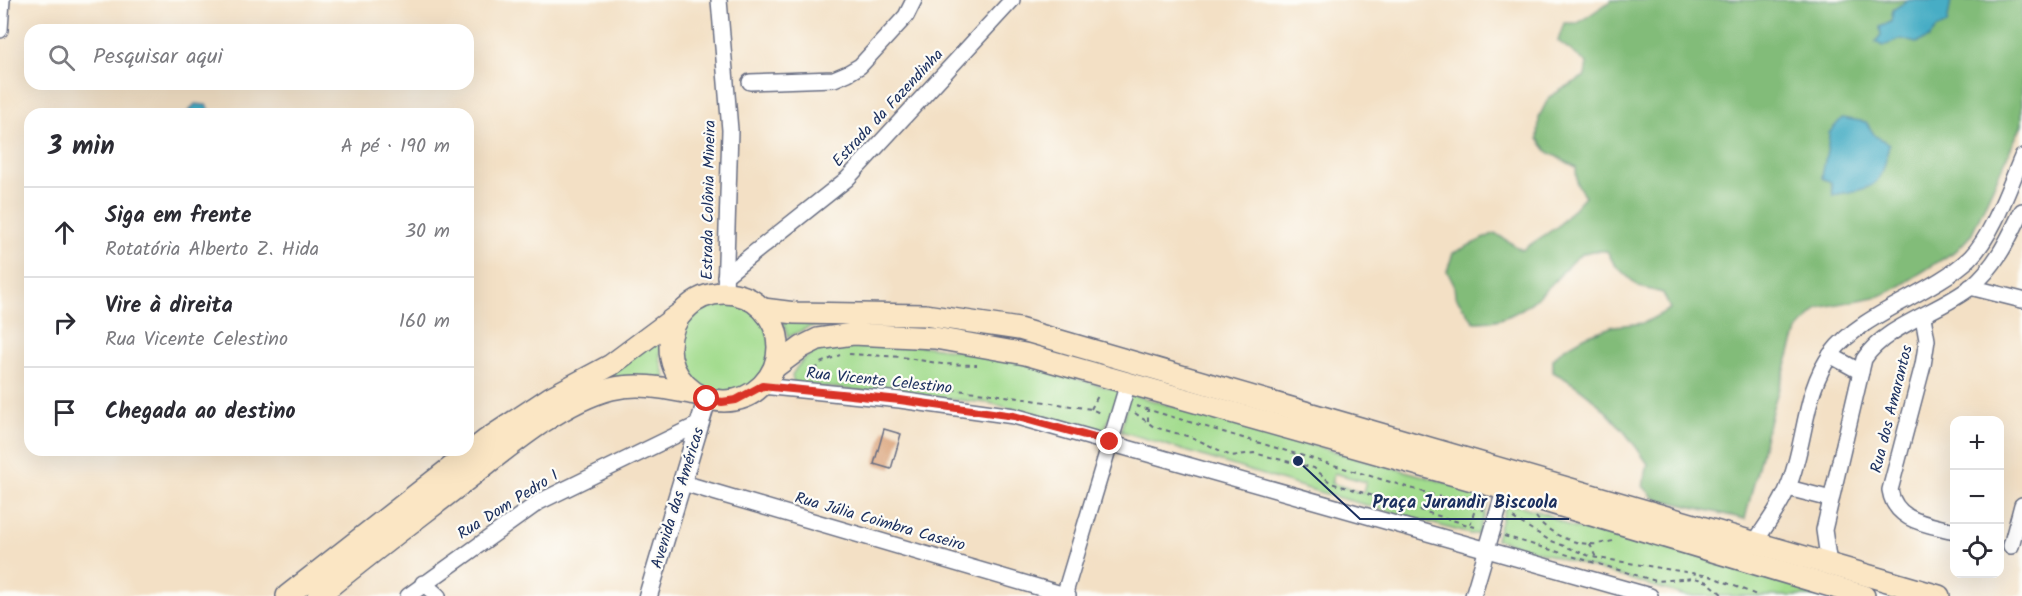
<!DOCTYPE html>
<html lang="pt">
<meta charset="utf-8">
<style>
:root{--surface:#fff;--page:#f2f2f3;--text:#2b2b33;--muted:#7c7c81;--line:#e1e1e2}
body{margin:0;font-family:Kalam,sans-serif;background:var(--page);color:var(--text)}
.controls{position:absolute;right:18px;bottom:18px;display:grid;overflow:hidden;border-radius:12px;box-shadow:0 6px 24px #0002}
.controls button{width:54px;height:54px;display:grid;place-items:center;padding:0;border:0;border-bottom:2px solid var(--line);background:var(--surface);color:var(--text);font:30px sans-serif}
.stop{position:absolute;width:18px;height:18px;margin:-14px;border:4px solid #d93025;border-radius:50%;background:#fff}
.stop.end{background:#d93025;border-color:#fff;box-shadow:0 2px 6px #0008}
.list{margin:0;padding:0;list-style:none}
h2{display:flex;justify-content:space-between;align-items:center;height:78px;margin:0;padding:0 24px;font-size:26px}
h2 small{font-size:20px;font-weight:400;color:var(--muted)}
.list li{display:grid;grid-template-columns:39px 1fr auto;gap:18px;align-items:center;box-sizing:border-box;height:90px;padding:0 24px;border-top:2px solid var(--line)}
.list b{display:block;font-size:22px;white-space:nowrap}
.list p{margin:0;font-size:20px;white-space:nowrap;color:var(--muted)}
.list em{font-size:20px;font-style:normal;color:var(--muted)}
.icon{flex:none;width:33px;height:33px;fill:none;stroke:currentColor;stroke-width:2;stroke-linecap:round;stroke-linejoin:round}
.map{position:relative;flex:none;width:2022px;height:596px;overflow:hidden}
.search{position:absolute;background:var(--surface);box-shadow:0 6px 24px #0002;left:24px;top:24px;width:450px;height:66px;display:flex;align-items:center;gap:15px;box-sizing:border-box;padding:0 21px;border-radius:18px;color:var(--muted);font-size:22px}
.panel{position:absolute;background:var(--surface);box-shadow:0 6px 24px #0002;left:24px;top:108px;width:450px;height:348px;border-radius:18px}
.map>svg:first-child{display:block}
</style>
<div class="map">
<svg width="2022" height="596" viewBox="0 0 2022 596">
<rect width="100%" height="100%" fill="#fdfcf7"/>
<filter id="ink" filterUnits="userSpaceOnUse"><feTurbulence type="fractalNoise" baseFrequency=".0167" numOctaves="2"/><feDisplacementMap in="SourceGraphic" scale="12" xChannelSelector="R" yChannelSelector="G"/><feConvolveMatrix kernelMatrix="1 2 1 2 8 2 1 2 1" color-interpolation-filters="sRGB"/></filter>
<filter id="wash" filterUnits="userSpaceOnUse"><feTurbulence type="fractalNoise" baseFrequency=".008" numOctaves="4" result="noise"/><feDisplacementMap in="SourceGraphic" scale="24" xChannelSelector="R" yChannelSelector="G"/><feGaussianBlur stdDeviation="1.35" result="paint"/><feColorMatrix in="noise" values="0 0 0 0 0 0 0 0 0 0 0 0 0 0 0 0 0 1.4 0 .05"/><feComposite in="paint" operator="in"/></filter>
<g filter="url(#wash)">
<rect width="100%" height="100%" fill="#f3e0c5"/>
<g fill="#a3dc8e" stroke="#5f8676" stroke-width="1.5" fill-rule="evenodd">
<circle cx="723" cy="348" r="47"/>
<polygon points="782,319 923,325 1036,343 1129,371 1032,345 958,331 913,327 822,326 809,327 788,337"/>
<polygon points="661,337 660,359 666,378 628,378 396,520"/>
<path d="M840,342L915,345L999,356L1120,391L1104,431L989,403L794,384L792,375C802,356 819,348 840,342Z"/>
<path d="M1129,394L1480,492L1488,502L1478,534H1470L1319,492L1121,431ZM1334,473L1366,482L1363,493L1331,483Z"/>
<polygon points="1517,505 1546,514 1570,527 1647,541 1842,596 1686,596 1496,539 1505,507"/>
</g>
<path fill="#82bc79" stroke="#4e766c" stroke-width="1.5" d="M1612,0H2022V124L1971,235L1957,250L1897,288L1880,296L1818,308L1797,331L1773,407L1745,519L1654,498L1643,486L1648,464C1624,428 1592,391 1553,372V359L1563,349L1586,336L1614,326L1644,323L1670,309L1663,293L1639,287L1614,264L1607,251C1601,251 1594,250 1588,252C1576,255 1568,266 1560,275C1537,301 1510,324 1474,322L1455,296L1454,285L1447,271L1453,253L1495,233L1522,250L1558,226L1585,196L1577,184L1576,167L1548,152L1538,139L1539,117L1549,97L1585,76L1587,63L1558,41L1564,23H1578Z"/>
<g fill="#46adc5" stroke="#306e92" stroke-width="1.5">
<polygon points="1908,0 1951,0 1947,24 1937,28 1929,38 1916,43 1902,39 1883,46 1875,42 1881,35 1880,27 1891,22 1893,10"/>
<polygon points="195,104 206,105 213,114 186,114"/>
<path d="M1842,118L1866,122L1875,136L1889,144C1881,189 1876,187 1833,195L1831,182L1822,178C1824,162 1829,149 1829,133Z"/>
</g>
<g id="blocks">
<polygon fill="#d6986b" points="884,429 901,434 891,469 874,464"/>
</g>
</g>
<g filter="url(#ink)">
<use href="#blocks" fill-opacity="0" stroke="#676d82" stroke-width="1.5"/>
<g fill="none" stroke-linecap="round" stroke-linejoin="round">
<defs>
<g id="minor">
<polyline points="719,0 730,130 725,293"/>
<polyline points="0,30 2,0"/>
<polyline points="750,82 834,79 848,73 860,66 906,16 914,0"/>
<polyline points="725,276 847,179 1012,0"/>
<polyline points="1970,287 2022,300"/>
<path d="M1923,317L1927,340L1923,365L1890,490C1895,522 1928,524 1954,531"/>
<polyline points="1830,355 1861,372"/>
<polyline points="762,386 900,400 1014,416 1650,596"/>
<polyline points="683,483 1068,596"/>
<polyline points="1788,488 1831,499"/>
<path d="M1755,542C1766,525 1781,506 1788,487C1806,445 1803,391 1832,353C1862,313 1932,294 1970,258C1993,235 2009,187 2022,157"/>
<polyline points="2011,546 2022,505"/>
<path d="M1829,564L1824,530L1864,359C1886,325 1940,312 1971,287C1996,266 2008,240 2022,211"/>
<polyline points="423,583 438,596"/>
<polyline points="408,596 539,502 699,424"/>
<polyline points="1064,596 1128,383"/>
<polyline points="1473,596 1507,481"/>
</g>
<polyline id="tertiary" points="648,596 707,399"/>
<g id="secondary">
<circle cx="724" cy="347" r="54"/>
<polyline points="763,309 795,313 925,315 1019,329 1939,596"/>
<polyline points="775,367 802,347 818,339 853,334 935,338 1025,354 1504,489 1864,596"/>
<polyline points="287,596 486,440 551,397 611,365 686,309"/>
<path d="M318,596C366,556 416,519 465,481C506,449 560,402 611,389C640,382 668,389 696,394"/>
</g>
</defs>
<use href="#minor" stroke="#676d82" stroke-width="18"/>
<use href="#tertiary" stroke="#676d82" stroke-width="21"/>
<use href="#secondary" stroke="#676d82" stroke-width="24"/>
<g stroke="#676d82" stroke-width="2" stroke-dasharray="4.5 4.5" stroke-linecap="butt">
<polyline points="849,354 902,357 942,364 977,365"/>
<polyline points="811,378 820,363 840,355"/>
<polyline points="916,386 986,393 1091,409 1102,414"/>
<polyline points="1136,406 1484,510"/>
<polyline points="1091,409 1099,394"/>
<polyline points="1135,413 1154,427 1194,438 1231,456 1254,453 1314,468 1331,483 1478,528"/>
<polyline points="1148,421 1148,409"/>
<path d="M1536,517C1547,532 1571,544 1590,544C1598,545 1606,542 1614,541"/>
<polyline points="1513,518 1549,540 1592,557 1710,576 1759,596"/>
<polyline points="1470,525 1478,500"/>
<polyline points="1504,536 1656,581 1695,578 1708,582 1724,596"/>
<polyline points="1590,544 1596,558"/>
</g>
<use href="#minor" stroke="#fff" stroke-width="15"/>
<use href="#tertiary" stroke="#fff" stroke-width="18"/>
<use href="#secondary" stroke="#fbe6c4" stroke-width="21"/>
</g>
</g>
<g fill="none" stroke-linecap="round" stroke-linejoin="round" filter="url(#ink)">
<polyline stroke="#d93025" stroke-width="8" points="707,399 722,402 736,400 762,386 900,400 1014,416 1110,442"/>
</g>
<g text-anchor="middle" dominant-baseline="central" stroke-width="4.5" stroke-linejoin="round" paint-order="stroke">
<g font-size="16" fill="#1b2f5e" stroke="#fdfcf7">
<text transform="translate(888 108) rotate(-47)">Estrada da Fazendinha</text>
<text transform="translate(709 200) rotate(-89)">Estrada Colônia Mineira</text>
<text transform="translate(879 381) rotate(6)">Rua Vicente Celestino</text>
<text transform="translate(1892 409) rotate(-76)">Rua dos Amarantos</text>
<text transform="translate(678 498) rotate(-73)">Avenida das Américas</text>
<text transform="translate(508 505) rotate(-32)">Rua Dom Pedro I</text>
<text transform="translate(880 522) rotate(16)">Rua Júlia Coimbra Caseiro</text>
</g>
</g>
<path fill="none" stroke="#1b2f5e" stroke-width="2" d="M1298 461L1360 519H1569"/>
<circle fill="#1b2f5e" stroke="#fdfcf7" stroke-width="2" cx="1298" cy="461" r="6"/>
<g font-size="18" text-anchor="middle" font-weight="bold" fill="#1b2f5e" stroke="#fdfcf7" stroke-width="4.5" stroke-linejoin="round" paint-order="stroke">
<text x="1465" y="508">Praça Jurandir Biscoola</text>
</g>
</svg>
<div class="controls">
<button>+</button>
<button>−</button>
<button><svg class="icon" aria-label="locate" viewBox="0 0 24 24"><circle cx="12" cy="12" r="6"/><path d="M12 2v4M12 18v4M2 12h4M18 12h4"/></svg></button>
</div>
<div class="stop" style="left:707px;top:399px"></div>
<div class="stop end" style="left:1110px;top:442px"></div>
<div class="search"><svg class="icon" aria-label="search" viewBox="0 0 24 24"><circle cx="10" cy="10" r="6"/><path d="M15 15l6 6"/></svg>Pesquisar aqui</div>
<section class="panel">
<h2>3 min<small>A pé · 190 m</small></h2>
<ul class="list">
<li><svg class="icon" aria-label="ahead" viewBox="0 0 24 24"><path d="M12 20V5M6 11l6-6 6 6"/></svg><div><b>Siga em frente</b><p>Rotatória Alberto Z. Hida</p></div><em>30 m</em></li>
<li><svg class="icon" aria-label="right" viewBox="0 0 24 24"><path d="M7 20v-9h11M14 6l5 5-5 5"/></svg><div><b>Vire à direita</b><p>Rua Vicente Celestino</p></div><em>160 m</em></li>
<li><svg class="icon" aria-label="arrive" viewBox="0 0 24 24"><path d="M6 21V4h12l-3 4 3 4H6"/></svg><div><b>Chegada ao destino</b></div></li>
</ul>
</section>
</div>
